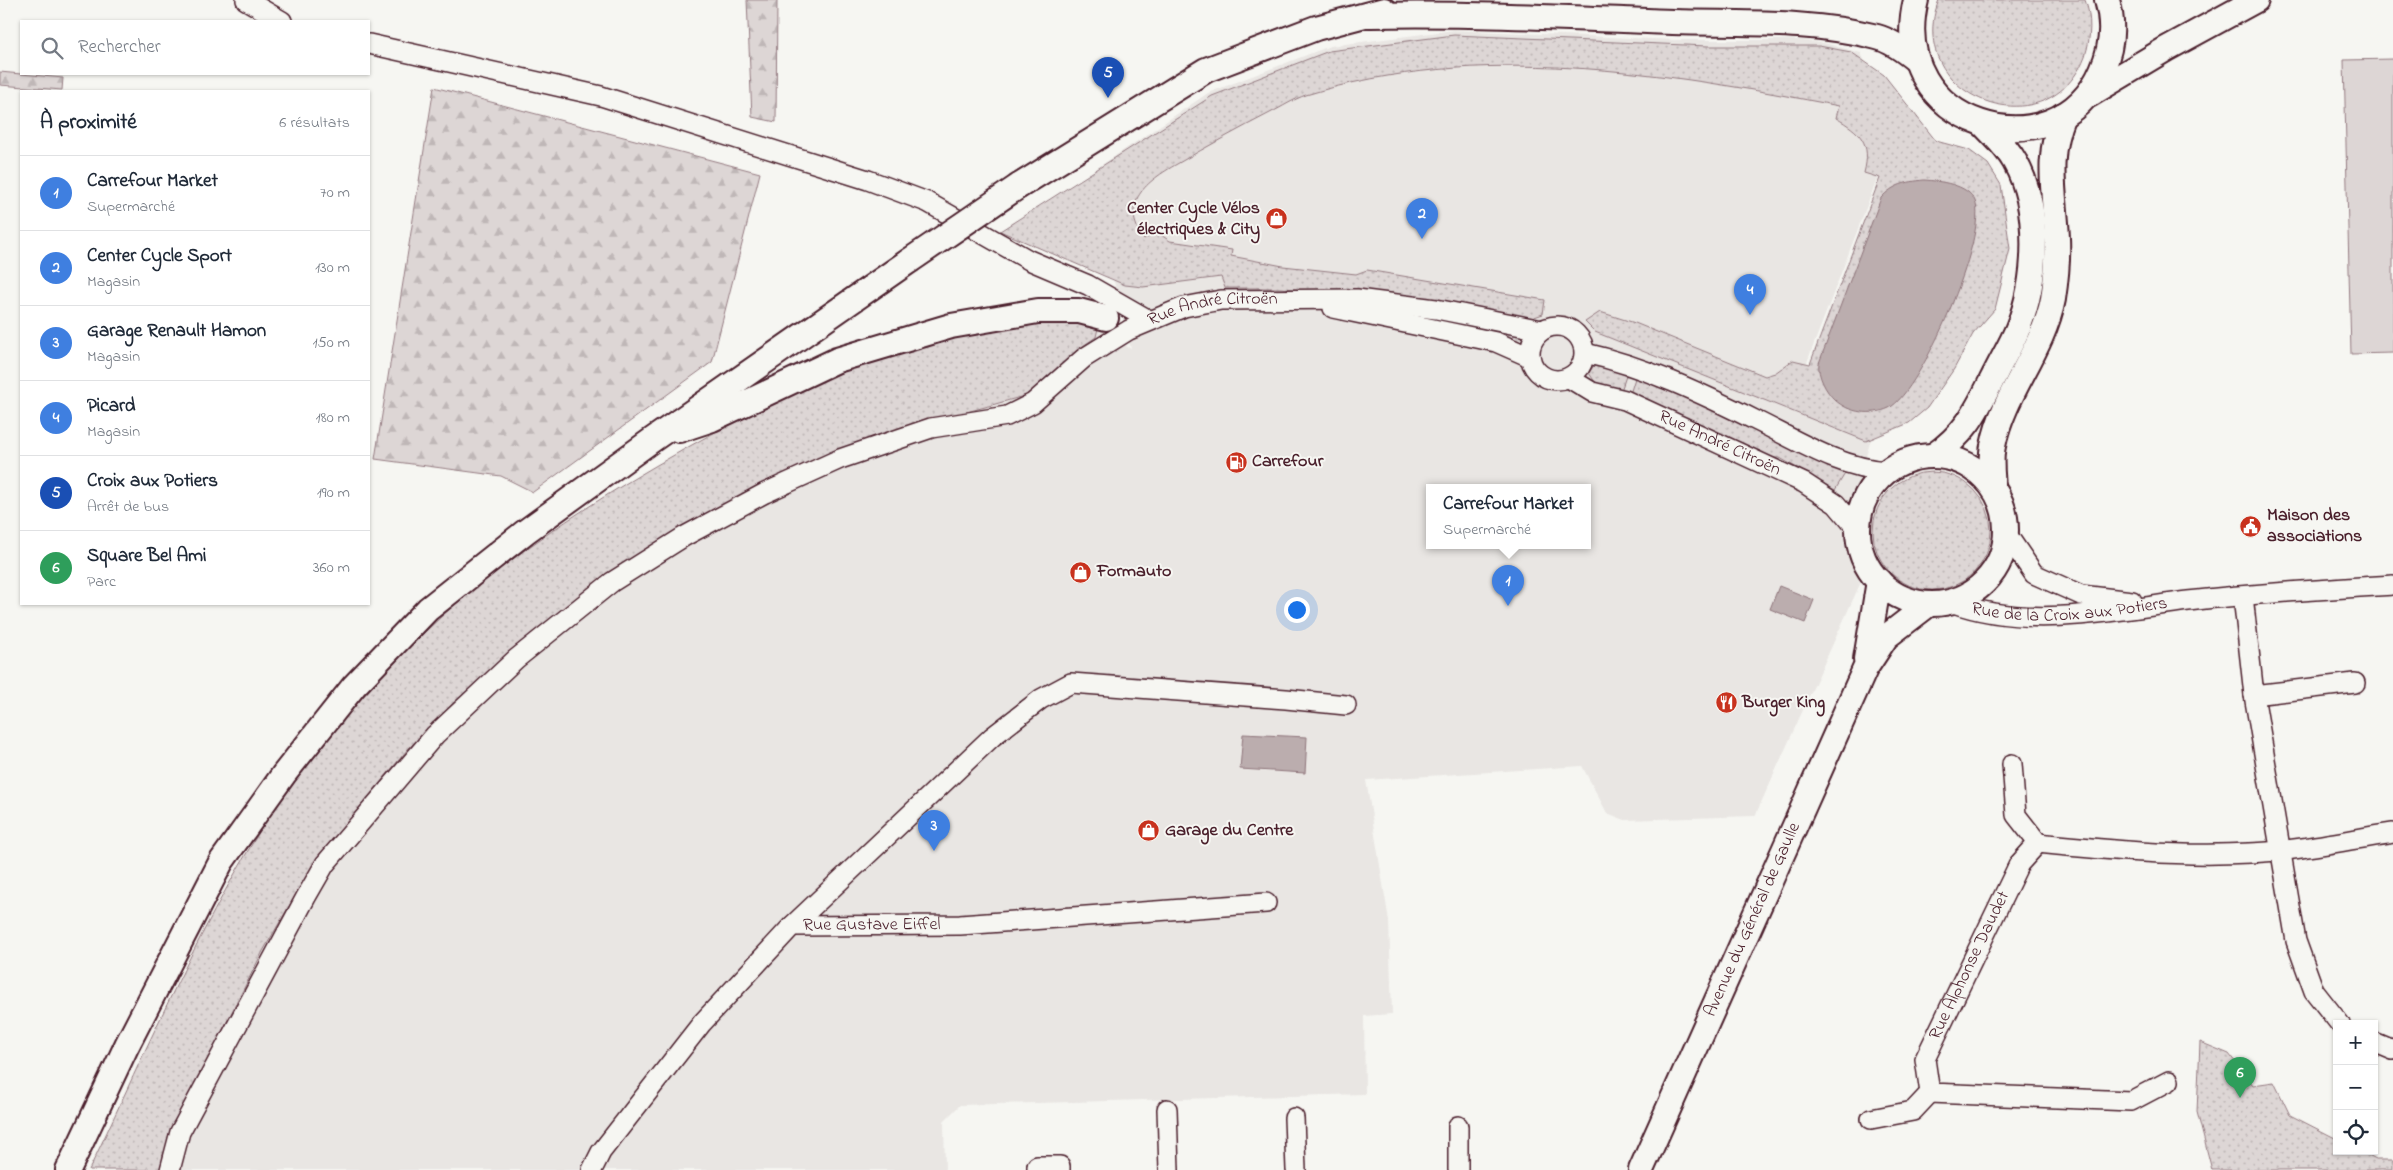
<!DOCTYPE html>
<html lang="fr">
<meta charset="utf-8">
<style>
:root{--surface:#fff;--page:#f2f2f3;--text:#1f2937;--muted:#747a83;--line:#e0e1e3;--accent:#2563eb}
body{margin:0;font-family:"Indie Flower",sans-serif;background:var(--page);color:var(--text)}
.controls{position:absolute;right:15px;bottom:15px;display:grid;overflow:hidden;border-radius:0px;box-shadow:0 1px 4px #0004}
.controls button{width:45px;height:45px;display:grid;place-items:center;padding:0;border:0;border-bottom:1px solid var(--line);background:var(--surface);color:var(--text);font:25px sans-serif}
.you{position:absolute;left:1296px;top:609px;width:18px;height:18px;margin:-12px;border:4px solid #fff;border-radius:50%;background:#1a73e8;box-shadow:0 0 0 8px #1a73e833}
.badge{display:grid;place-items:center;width:32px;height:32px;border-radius:50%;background:var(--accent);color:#fff;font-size:16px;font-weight:700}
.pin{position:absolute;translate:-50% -41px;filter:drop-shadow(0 1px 2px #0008)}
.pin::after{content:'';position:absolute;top:26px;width:18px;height:15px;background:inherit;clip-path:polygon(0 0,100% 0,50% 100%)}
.popup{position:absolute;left:1426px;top:484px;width:165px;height:65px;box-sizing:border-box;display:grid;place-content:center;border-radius:0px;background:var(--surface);filter:drop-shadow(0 1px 4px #0005);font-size:16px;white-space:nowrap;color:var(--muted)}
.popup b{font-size:19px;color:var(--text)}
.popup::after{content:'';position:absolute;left:50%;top:100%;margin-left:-10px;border:10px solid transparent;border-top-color:var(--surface)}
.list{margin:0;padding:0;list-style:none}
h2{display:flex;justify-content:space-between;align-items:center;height:65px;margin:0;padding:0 20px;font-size:21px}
h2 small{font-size:16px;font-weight:400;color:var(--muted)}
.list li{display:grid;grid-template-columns:32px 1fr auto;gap:15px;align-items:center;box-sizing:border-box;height:75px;padding:0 20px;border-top:1px solid var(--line)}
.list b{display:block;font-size:19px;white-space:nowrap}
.list p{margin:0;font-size:16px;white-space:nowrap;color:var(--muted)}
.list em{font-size:16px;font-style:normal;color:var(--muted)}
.icon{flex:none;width:28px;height:28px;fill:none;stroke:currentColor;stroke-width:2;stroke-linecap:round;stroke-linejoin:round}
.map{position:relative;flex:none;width:2393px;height:1170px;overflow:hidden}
.search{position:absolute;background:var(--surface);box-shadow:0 1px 4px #0004;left:20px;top:20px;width:350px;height:55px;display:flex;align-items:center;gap:12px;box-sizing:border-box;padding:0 18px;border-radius:0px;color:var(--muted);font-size:19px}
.panel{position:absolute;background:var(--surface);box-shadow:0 1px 4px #0004;left:20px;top:90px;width:350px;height:515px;border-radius:0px}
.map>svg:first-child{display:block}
</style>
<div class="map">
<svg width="2393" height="1170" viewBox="0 0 2393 1170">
<defs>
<pattern id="grass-dots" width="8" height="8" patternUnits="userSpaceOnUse" patternTransform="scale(1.25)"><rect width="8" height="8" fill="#ddd6d5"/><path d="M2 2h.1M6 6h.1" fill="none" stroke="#bfb7b7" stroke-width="1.8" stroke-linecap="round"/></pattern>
<pattern id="forest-firs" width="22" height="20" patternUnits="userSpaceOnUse" patternTransform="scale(1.25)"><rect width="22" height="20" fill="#ddd6d5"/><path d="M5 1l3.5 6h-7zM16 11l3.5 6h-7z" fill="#bfb7b7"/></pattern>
</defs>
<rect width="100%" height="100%" fill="#f6f6f2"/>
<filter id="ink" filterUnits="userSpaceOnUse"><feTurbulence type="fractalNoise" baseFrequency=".02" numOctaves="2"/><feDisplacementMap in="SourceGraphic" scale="10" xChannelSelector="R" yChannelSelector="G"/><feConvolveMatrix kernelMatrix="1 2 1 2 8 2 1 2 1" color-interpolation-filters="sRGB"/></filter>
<g filter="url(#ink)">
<path fill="#e9e6e3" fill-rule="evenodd" d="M1454,30L1675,40H1798L1824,43L1861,53L1883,102L1889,148L1791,404L1872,436L1845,528L1860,584L1755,816L1625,820L1607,813L1582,766L1366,780L1389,921L1392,1014L1364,1016L1365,1094L960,1105L944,1121L945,1170H161L163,1155L172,1132L214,1047L263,951L299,889L354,814L408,749L453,703L536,631L620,567L703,515L772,479L871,439L1031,394L1080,348L1096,337L1098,328L1131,349L1087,175L1208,93L1330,46ZM1429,487H1587V545H1429Z"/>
<g fill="url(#grass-dots)" stroke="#947a80">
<path d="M1939,0H2085C2092,17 2091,38 2085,56C2048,153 1901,96 1939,0Z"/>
<path d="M1454,35L1708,46H1819L1851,52L1884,75L1936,141L1969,150L1988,164L2001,185L2010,249L1995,309L1973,334L1954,369L1927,408L1909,423L1866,441L1595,332L1585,322L1600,312L1635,323L1765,376L1775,373L1793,360L1810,364L1880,178L1864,173C1872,142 1860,132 1836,118L1839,106C1665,72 1479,42 1306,95C1294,99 1282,107 1270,113C1239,129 1208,146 1177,164C1147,181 1118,203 1144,239L1155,231L1170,241L1232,250L1231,256L1283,266L1356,274L1367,270L1545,300L1543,314L1526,320L1387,296L1280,288H1225L1221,277L1143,287L1125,285L1000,231L1212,96L1329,51Z"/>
<polygon points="1378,308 1505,329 1523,336 1521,343"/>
<path d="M1047,321H1082L1098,328L1096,337L1080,348L1031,394L871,439L772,479L703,515L620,567L536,631L453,703L408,749L354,814L299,889L263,951L214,1047L172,1132L163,1155L161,1170H89C149,1045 204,914 281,798C293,782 306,766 319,750C356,703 397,657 442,616C511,555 589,504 669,458C745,414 824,375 908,349C952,334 1000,328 1047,321Z"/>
<polygon points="1594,365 1627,373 1621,391 1597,385 1589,373"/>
<path d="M1636,375C1685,395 1732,417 1780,440C1802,451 1822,465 1846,472L1835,490L1780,458H1762L1630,394Z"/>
<circle cx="1932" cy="531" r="59"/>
<polygon points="2200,1042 2229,1054 2253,1085 2274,1082 2290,1115 2337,1139 2337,1151 2359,1151 2376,1160 2393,1160 2393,1170 2212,1170 2197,1112"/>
</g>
<g fill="url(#forest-firs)" stroke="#947a80">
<polygon points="747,0 777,0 776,122 752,117"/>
<polygon points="0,72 63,78 62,90 0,85"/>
<polygon points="434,87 760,173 712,362 533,492 501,476 375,459"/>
</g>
<polygon fill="#ddd6d5" stroke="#947a80" points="2393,59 2393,353 2351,354 2344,60"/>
<g fill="#bbadae" stroke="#8e747a">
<path d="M1924,180C1939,181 1968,184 1975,201C1989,234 1921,392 1889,408C1872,416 1849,413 1835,400C1826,392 1817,375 1819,363L1881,198C1894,184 1906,182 1924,180Z"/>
<polygon points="1779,586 1814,600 1805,623 1770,609"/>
<polygon points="1243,734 1307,737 1305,773 1240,769"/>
</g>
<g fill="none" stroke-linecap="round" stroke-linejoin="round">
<defs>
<g id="minor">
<polyline points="246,0 282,21"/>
<polyline points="369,44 601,96 868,180 927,202 1029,260 1088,285 1149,320"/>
<polyline points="1333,308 1496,342 1530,357"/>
<circle cx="1557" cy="353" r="27"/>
<path d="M1585,353C1644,366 1703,394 1757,421C1798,441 1840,468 1887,471"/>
<path id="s1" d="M1569,378L1592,392L1625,400L1804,483L1836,504L1858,530"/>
<polyline points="2006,533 2034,574 2081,595 2132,601"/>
<polyline points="2243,596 2254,695 2296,941 2314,991 2340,1024"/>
<path id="s2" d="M1951,602C2026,630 2111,611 2188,601C2256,593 2325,589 2393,585"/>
<polyline points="2254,695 2355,683"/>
<polyline points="2012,764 2016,815 2038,843"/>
<polyline points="792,926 992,737 1041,699 1071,683 1286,699 1346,705"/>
<polyline points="2374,1042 2393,1050"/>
<path id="s3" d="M2169,1081L2131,1101L1930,1093L1925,1059L2019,864L2038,843C2108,850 2179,857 2250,853C2298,851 2346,840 2393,833"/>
<polyline points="1167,1109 1169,1170"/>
<polyline points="1294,1118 1296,1170"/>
<polyline points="1871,1119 1913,1111 1930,1093"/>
<polyline points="1458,1126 1458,1170"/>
<path id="s4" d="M170,1170L180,1132L306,897L325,864L435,735L516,659L612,582L685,536L765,493L840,459L931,428L1007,416L1033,403L1084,358L1129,330L1184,307L1221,300L1357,299L1436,309L1542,330"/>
<path id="s5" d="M592,1170L601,1152L702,1023L792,926L960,925L1266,903"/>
<polyline points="1037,1170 1037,1166 1060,1166 1060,1170"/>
</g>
<g id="major">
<path d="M1916,0C1885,126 2056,177 2102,70C2112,48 2114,24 2107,0"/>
<path d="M1369,15C1471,13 1572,18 1673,22C1742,24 1810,20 1877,37C1892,41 1905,51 1916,60"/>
<polyline points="2089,95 2166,49 2256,0"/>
<polyline points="1019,186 1206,70 1316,28 1384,10"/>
<polyline points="679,430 712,419 837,360 951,326 1038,311 1079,311 1106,318"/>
<path d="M1933,456C1968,432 1977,409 1996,372C2003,358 2012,343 2018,328C2037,281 2041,208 2015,162C2007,147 1994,136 1983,124"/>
<circle cx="1932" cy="530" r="74"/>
<path d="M1993,487C1992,474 1990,459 1993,446C2003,394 2043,351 2053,299C2056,279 2058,258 2057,238C2055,194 2045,158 2063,115"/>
<polyline points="1866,659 1879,581"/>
<polyline points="68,1170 127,1045 221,862 284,774 354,686 428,609 525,532 652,440 909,261"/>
<path id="s6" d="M1641,1170L1865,669L1886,637L1929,604"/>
</g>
</defs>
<use href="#minor" stroke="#4a1f2b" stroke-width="22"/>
<use href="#major" stroke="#4a1f2b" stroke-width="28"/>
<use href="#minor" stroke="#f6f6f2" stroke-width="19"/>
<use href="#major" stroke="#f6f6f2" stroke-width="24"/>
<defs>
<polyline id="major-bridge" points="909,261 1019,186"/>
</defs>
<use href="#major-bridge" stroke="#4a1f2b" stroke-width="28" stroke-linecap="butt"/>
<use href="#major-bridge" stroke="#f6f6f2" stroke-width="24"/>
</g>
</g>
<defs>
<symbol id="shop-disc" viewBox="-11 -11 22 22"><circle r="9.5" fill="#c8321e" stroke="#f6f6f2"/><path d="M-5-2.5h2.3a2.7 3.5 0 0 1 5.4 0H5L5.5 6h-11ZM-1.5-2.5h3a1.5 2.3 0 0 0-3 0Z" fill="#fff"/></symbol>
<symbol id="fuel-disc" viewBox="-11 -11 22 22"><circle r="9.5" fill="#c8321e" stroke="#f6f6f2"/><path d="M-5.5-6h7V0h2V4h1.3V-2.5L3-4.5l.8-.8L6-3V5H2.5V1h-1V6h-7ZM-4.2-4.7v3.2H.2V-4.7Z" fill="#fff"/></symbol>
<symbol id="civic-disc" viewBox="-11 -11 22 22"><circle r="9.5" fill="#c8321e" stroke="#f6f6f2"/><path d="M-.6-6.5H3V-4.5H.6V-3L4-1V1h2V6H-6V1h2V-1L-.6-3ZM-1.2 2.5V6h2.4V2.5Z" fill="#fff"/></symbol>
<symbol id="restaurant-disc" viewBox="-11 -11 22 22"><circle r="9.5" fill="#c8321e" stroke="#f6f6f2"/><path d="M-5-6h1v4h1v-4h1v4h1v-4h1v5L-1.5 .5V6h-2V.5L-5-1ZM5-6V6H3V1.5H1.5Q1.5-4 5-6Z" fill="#fff"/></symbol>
</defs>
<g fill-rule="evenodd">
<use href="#shop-disc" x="1264" y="206" width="25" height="25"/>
<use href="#fuel-disc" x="1224" y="450" width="25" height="25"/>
<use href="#civic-disc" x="2238" y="514" width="25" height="25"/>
<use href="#shop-disc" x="1068" y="560" width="25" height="25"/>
<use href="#restaurant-disc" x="1714" y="690" width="25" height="25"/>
<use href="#shop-disc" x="1136" y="818" width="25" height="25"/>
</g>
<g text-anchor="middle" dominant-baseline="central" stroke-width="4" stroke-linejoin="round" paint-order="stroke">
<g font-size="18" font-weight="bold" fill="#4a1f2b" stroke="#f6f6f2" text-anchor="start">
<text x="1260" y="209" text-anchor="end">Center Cycle Vélos<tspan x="1260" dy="21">électriques &amp; City</tspan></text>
<text x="1252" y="462">Carrefour</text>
<text x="2267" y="516">Maison des<tspan x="2267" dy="21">associations</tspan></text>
<text x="1097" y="572">Formauto</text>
<text x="1742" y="703">Burger King</text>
<text x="1165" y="831">Garage du Centre</text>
</g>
<g font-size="18" fill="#4a1f2b" stroke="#f6f6f2">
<text stroke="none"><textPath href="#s4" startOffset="1418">Rue André Citroën</textPath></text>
<text stroke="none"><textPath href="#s1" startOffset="165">Rue André Citroën</textPath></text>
<text stroke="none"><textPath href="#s2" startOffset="120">Rue de la Croix aux Potiers</textPath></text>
<text stroke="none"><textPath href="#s6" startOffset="274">Avenue du Général de Gaulle</textPath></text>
<text stroke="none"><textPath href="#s5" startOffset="396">Rue Gustave Eiffel</textPath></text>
<text stroke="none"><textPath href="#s3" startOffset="382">Rue Alphonse Daudet</textPath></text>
</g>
</g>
</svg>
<div class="controls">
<button>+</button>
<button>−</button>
<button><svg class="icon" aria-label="locate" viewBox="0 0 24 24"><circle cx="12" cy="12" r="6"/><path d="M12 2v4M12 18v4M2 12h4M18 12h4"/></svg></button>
</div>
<div class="you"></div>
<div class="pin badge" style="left:1508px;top:606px;background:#3f7fe0">1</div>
<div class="popup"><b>Carrefour Market</b>Supermarché</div>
<div class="pin badge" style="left:1422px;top:239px;background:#3f7fe0">2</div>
<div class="pin badge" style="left:934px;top:851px;background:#3f7fe0">3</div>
<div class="pin badge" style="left:1750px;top:315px;background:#3f7fe0">4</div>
<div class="pin badge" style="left:1108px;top:98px;background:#1a4fb4">5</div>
<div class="pin badge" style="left:2240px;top:1098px;background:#2e9e5b">6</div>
<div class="search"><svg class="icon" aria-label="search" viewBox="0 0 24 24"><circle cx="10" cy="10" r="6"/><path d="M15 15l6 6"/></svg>Rechercher</div>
<section class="panel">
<h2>À proximité<small>6 résultats</small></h2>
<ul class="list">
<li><span class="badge" style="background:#3f7fe0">1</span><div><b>Carrefour Market</b><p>Supermarché</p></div><em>70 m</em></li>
<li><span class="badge" style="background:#3f7fe0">2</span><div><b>Center Cycle Sport</b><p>Magasin</p></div><em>130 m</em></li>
<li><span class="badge" style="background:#3f7fe0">3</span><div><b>Garage Renault Hamon</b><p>Magasin</p></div><em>150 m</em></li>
<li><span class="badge" style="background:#3f7fe0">4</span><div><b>Picard</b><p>Magasin</p></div><em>180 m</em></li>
<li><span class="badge" style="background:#1a4fb4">5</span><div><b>Croix aux Potiers</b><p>Arrêt de bus</p></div><em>190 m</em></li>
<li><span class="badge" style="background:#2e9e5b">6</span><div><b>Square Bel Ami</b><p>Parc</p></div><em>360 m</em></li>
</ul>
</section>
</div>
